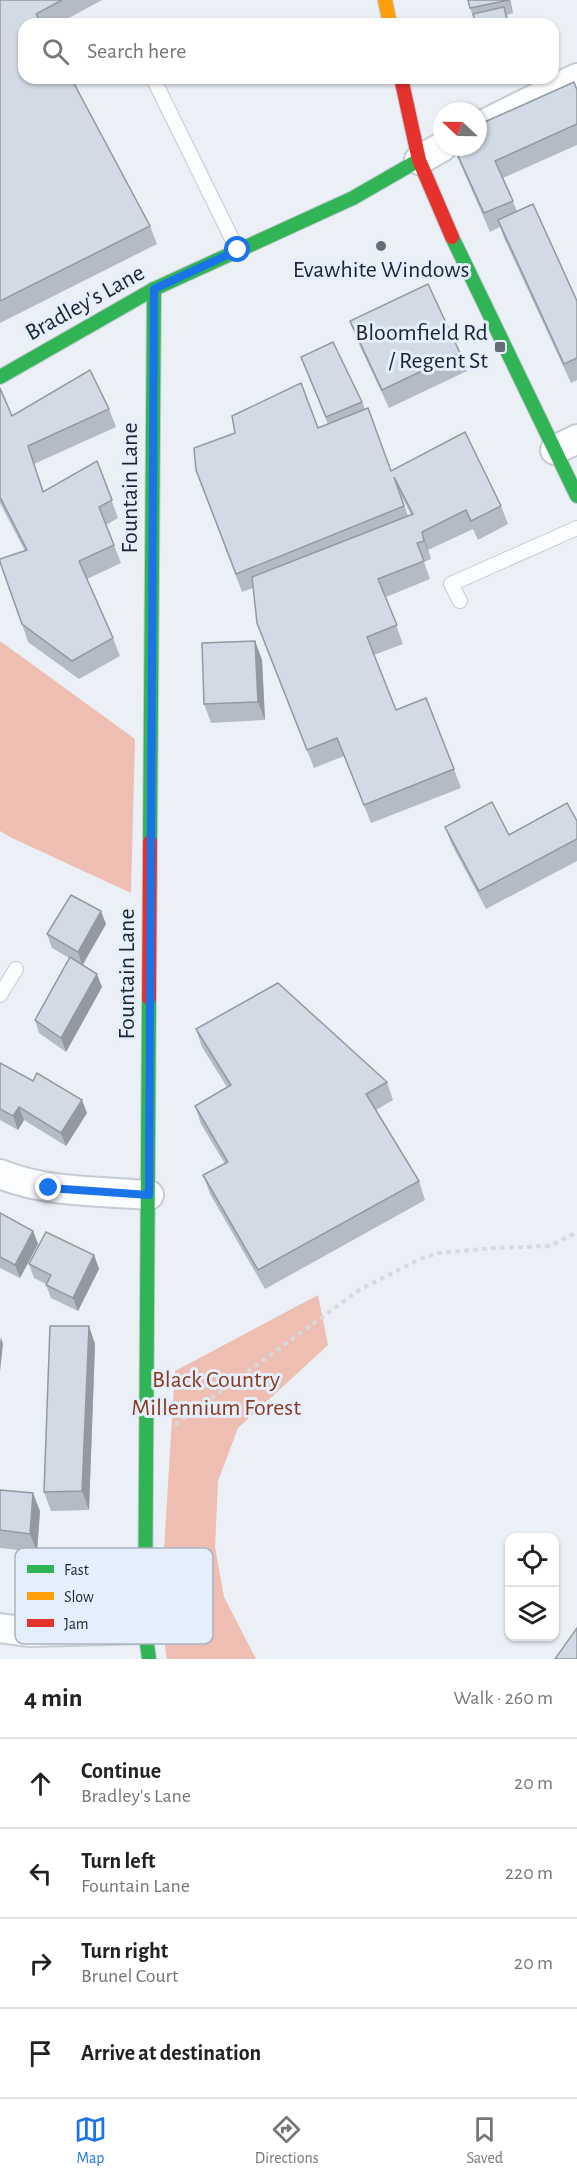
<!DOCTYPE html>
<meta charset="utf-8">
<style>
:root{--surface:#fff;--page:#f6f6f6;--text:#222;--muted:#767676;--line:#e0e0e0;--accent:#1a73e8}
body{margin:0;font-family:"Alegreya Sans",sans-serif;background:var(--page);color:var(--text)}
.controls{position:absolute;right:18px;bottom:18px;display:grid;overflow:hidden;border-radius:12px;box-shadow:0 2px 4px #0004}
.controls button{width:54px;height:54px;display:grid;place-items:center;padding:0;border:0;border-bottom:2px solid var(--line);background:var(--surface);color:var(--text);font:30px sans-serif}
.compass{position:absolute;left:433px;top:102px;width:54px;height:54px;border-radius:50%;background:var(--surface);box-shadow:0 2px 4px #0004;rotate:292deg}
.stop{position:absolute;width:18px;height:18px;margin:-14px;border:4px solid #1a73e8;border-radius:50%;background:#fff}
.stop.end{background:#1a73e8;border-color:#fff;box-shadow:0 2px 6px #0008}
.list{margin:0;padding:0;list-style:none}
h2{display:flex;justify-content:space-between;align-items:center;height:78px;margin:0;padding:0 24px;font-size:26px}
h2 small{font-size:20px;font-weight:400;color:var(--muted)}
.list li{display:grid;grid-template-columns:39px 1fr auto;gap:18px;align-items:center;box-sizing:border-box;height:90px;padding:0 24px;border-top:2px solid var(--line)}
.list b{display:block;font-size:22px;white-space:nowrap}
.list p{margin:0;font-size:20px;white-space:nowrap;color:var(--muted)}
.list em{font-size:20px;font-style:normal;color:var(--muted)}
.icon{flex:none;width:33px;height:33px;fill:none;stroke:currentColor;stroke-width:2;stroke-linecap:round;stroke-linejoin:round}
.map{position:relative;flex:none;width:577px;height:1659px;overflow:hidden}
.search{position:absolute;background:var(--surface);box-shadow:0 2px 4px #0004;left:18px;right:18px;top:18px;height:66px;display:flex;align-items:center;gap:15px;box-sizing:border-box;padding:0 21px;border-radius:18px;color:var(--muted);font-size:22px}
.sheet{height:438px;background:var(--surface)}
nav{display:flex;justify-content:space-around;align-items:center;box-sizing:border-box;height:84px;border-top:2px solid var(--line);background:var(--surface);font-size:16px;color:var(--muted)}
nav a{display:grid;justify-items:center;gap:3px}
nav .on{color:var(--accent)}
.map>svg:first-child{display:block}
</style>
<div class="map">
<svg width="577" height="1659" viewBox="0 0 577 1659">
<rect width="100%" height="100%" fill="#eaf0f6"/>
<g fill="#edbeb1">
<polygon points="0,641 135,739 131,893 12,838 0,831"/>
<polygon points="318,1295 328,1345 238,1428 218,1481 215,1547 224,1597 256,1659 167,1659 160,1614 175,1371"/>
</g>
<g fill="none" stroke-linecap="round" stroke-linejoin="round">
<defs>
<g id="lane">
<polyline points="153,78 238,251"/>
<polyline points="460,601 451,584 577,528"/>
<polyline points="0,995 16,969"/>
</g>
<g id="street">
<polyline points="478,127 577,78"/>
<polyline points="419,160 442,147"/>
<polyline points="555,450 577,439"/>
<path d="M0,1174C47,1193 99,1191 149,1195"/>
<polyline points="0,1628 29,1632 145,1629"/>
</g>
<g id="fast">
<polyline points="452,237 577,496"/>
<polyline points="0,377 154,289 353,198 419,160"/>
<polyline points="150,842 154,289"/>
<polyline points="149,1659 145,1629 149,998"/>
</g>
<polyline id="slow" points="385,0 390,24"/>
<g id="jam">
<polyline points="401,78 419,160 452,237"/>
<polyline points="149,998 150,842"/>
</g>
</defs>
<use href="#lane" stroke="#c4cbd3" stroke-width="16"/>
<use href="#street" stroke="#c4cbd3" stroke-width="32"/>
<use href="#fast" stroke="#c4cbd3" stroke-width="16"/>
<use href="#slow" stroke="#c4cbd3" stroke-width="16"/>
<use href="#jam" stroke="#c4cbd3" stroke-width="16"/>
<polyline stroke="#d7d9db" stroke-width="4" stroke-dasharray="4.5 4.5" stroke-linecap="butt" points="175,1425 359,1290 420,1259 438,1253 493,1248 550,1246 577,1232"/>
<use href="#lane" stroke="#fcfdfe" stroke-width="14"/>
<use href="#street" stroke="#fcfdfe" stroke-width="28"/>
<use href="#fast" stroke="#30b455" stroke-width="14"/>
<use href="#slow" stroke="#ff9f0a" stroke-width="14"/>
<use href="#jam" stroke="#e5322d" stroke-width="14"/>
</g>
<g fill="#b4bbc5" fill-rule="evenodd">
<polygon points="0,0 102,0 58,24 24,24 150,226 157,244 0,323"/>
<polygon points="510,0 513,13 507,15 510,24 476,24 470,8"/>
<polygon points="577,90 577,145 503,178 517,211 577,301 577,380 571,383 504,238 500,227 490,232 453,147 478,147"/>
<polygon points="350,321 460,353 467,371 389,408 357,340"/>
<path d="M301,357L362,402L391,471L501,506L508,524L478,540L473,529L428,550L431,559L424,562L430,579L386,597L403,644L374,655L396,710L454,769L461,788L371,823L344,756L314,768L257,623L253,588L242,592L196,470L328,424ZM401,495L411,515L408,516Z"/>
<polygon points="0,388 12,416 109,409 116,427 34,464 44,492 97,461 118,518 106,525 121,563 87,579 113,638 120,656 79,679 28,642 22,624 25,551 0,503"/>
<polygon points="255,641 262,660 265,720 211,723 204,704"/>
<polygon points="577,821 577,861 486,909 452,845 445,827 509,835"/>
<polygon points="106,924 83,965 102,987 66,1052 39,1033 35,1020 69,958 52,948 47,934"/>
<polygon points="196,1029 387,1082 393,1100 376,1110 419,1181 425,1200 265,1289 210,1194 203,1175 225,1164 201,1124 195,1106 227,1087 202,1047"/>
<polygon points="0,1063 87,1113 66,1146 24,1120 18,1130 0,1120"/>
<polygon points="0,1213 33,1231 38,1244 20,1278 0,1268"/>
<polygon points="94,1255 99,1269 78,1311 51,1298 46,1285 46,1284 34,1278 29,1264"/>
<polygon points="95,1344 89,1510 51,1511 44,1492"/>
<polygon points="0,1490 40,1511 37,1552 0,1548"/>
</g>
<g fill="#9299a0">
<polygon points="509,0 510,0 513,13"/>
<polygon points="422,532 431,559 424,541"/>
<polygon points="255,641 262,660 265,720 258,702"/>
<polygon points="101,911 106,924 82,965 78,952"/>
<polygon points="97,974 102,987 66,1052 61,1038"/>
<polygon points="82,1100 87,1113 66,1146 61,1133"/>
<polygon points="19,1107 24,1120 18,1130 13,1116"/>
<polygon points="33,1231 38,1244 20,1278 15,1265"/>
<polygon points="94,1255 99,1269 78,1311 73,1298"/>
<polygon points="89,1326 95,1344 89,1510 82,1491"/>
<polygon points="1,1337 3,1344 0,1372 0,1343"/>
<polygon points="33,1493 40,1511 37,1552 30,1534"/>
</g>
<g fill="#d1dae5" stroke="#9299a0" stroke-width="1.5">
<polygon points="0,0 62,0 36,14 42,24 24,24 24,78 71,78 150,226 0,301"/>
<polygon points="468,0 509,0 470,8"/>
<polygon points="504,7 508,24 476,24 473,14"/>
<polygon points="574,82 577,90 577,124 495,161 513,201 484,213 454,147 478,147 478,125"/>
<polygon points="533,204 577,301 577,358 564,364 498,220"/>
<polygon points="428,284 460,353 382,390 350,321"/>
<polygon points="333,342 362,402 326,417 301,357"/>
<polygon points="90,370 109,409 28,446 43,492 97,461 112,500 99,507 114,545 79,561 113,638 72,661 22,624 0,562 0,559 27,550 0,497 0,388 12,416"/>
<polygon points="301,383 318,428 368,408 391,471 465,432 501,506 471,521 466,510 422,532 424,541 417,543 424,561 378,579 397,625 367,637 396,710 426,698 454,769 364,805 337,738 307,750 257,623 252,577 413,514 394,477 404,506 236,574 196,470 194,448 235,433 232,416"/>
<polygon points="255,641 258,702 204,704 202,643"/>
<polygon points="492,802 509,835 567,803 577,821 577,839 479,891 445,827"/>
<polygon points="71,895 101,911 78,952 47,934"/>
<polygon points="70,957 97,974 61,1038 35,1020"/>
<polygon points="278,983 387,1082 366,1094 419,1181 258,1270 203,1175 228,1162 195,1106 231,1085 196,1029"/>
<polygon points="0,1063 33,1081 37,1073 82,1100 61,1133 19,1107 13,1116 0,1109"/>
<polygon points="0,1213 33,1231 15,1265 0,1257"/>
<polygon points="46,1232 94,1255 73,1298 46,1285 51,1275 29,1264"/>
<polygon points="50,1326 89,1326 82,1491 44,1492"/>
<polygon points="0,1490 33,1493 30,1534 0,1530"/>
<polygon points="577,1628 577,1659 555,1659"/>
</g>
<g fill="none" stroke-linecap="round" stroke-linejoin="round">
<polyline stroke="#1a73e8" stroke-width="8" points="49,1188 149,1195 154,289 238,250"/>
</g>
<g fill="#646c75" stroke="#e5effb" stroke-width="2">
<circle cx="381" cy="246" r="6"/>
<rect x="494" y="341" width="12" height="12" rx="3"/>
</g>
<g text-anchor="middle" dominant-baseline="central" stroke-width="6" stroke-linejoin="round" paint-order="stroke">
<g font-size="24" fill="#1c2530" stroke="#e5effb">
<text x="381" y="270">Evawhite Windows</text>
<text x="488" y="333" text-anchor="end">Bloomfield Rd<tspan x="488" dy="28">/ Regent St</tspan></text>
</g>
<g font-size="24" fill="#1c2530" stroke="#e5effb">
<text transform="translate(85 303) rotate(-29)">Bradley's Lane</text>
<text transform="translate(130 488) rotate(-90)">Fountain Lane</text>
<text transform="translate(127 974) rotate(-90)">Fountain Lane</text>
</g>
<g font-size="24" fill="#8a391d" stroke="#e5effb">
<text x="216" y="1380">Black Country<tspan x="216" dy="28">Millennium Forest</tspan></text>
</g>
</g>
<rect x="15" y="1548" width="198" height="96" rx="9" fill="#e5effb" stroke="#a9b2be" stroke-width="1.5"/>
<rect x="27" y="1565" width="27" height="8" fill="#30b455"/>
<rect x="27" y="1592" width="27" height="8" fill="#ff9f0a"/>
<rect x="27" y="1619" width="27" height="8" fill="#e5322d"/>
<g font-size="16" fill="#1c2530">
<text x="64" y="1575">Fast</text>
<text x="64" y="1602">Slow</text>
<text x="64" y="1629">Jam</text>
</g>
</svg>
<div class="controls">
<button><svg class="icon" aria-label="locate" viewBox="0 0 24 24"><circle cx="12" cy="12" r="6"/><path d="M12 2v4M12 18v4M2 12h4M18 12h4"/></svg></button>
<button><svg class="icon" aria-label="layers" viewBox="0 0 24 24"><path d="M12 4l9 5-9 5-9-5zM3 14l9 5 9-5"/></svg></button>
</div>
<svg class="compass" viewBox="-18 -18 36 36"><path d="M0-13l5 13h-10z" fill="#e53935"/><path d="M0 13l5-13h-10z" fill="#767676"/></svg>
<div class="stop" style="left:238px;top:250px"></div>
<div class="stop end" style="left:49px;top:1188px"></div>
<div class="search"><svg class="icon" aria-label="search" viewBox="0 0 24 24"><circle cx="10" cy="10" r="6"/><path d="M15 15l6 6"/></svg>Search here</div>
</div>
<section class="sheet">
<h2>4 min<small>Walk · 260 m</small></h2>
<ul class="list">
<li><svg class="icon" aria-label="ahead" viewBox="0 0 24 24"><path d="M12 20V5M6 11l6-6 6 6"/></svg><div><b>Continue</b><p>Bradley's Lane</p></div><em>20 m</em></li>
<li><svg class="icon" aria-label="left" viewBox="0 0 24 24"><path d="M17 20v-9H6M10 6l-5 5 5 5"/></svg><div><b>Turn left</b><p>Fountain Lane</p></div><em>220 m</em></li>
<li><svg class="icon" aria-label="right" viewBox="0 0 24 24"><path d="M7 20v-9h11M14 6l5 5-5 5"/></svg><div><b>Turn right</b><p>Brunel Court</p></div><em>20 m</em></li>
<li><svg class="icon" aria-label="arrive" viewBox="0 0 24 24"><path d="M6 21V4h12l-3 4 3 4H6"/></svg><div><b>Arrive at destination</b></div></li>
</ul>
</section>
<nav>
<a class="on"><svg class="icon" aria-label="map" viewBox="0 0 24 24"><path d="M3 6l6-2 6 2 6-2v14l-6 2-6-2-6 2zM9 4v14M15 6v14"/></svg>Map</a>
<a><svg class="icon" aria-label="directions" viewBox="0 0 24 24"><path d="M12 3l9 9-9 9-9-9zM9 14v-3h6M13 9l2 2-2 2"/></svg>Directions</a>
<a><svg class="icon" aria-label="saved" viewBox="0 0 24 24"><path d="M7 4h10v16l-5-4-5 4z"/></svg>Saved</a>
</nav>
